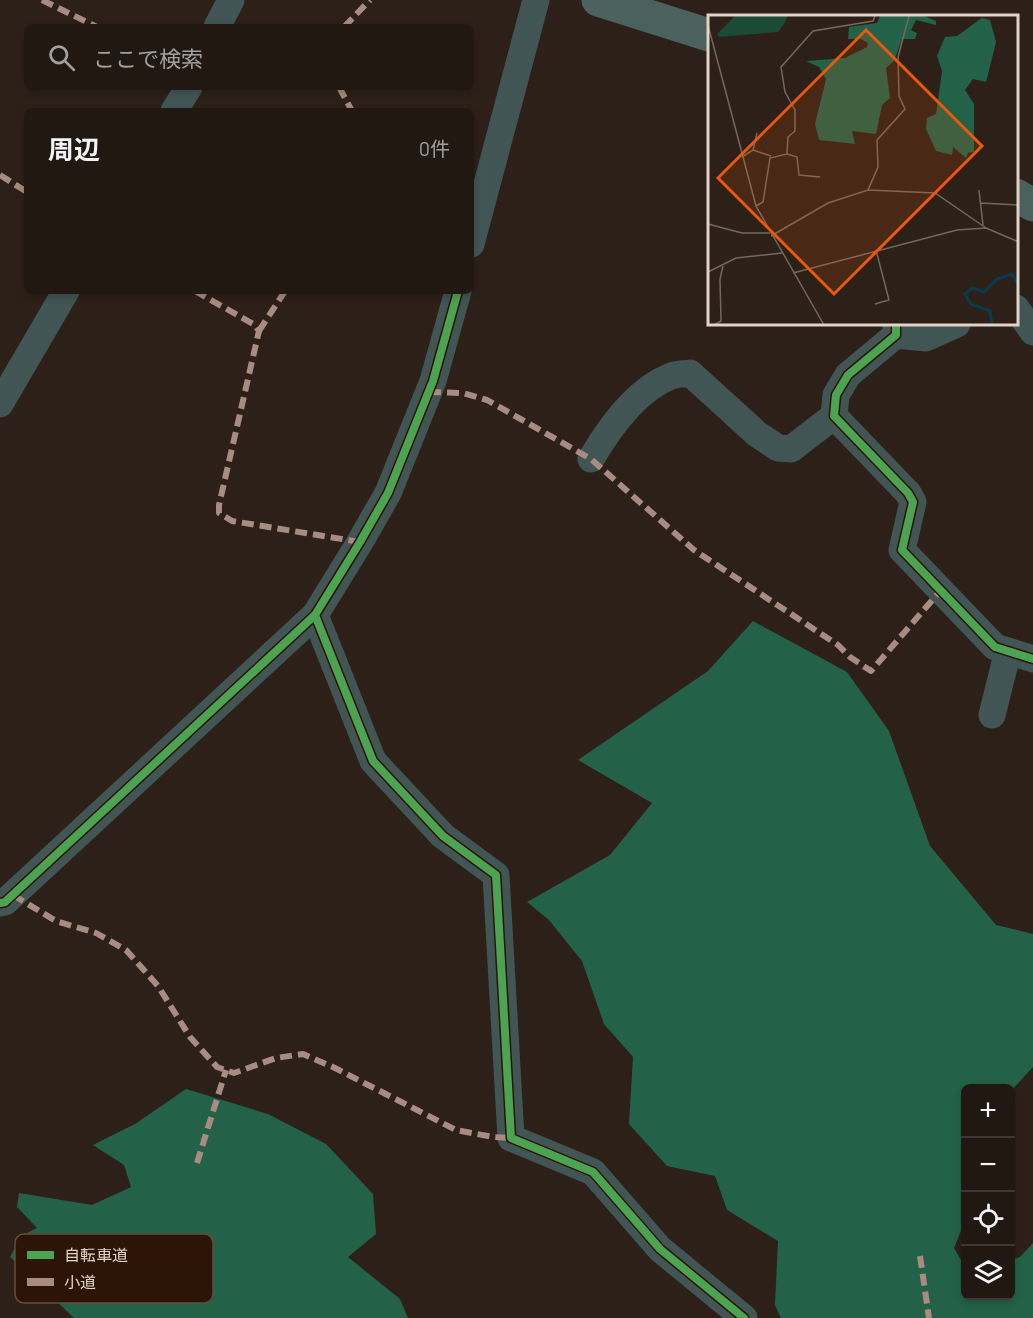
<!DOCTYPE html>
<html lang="ja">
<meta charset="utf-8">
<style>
:root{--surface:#221812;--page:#2a211b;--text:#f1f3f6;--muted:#a2a09f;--line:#3f3732}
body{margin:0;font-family:Barlow,"Noto Sans JP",sans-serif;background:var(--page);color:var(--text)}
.controls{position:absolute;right:18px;bottom:18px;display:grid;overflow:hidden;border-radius:9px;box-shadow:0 3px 9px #0003}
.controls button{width:54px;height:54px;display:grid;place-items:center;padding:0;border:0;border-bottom:2px solid var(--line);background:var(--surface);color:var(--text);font:30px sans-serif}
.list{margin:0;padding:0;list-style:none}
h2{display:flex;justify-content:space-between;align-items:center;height:78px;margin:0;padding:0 24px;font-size:26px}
h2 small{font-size:20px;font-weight:400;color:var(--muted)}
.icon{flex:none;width:33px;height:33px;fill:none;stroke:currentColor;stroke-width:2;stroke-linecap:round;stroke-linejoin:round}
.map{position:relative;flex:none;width:1033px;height:1318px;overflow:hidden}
.search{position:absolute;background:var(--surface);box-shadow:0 3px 9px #0003;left:24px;top:24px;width:450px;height:66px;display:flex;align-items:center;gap:15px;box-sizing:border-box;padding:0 21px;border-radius:9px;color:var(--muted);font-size:22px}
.panel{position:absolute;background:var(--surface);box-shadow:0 3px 9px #0003;left:24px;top:108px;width:450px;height:186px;border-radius:9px}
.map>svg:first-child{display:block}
</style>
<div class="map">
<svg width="1033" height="1318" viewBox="0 0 1033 1318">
<rect width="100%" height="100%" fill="#2d2018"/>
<g fill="#236248">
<polygon points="753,621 847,672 889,731 930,846 996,925 1033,934 1033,1067 1011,1091 1010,1088 966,1088 965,1221 954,1248 965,1267 966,1296 1010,1296 1011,1260 1020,1257 1033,1243 1033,1318 781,1318 775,1305 778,1241 727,1210 715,1176 667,1166 629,1124 633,1057 604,1024 582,961 549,920 527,902 610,855 652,803 578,760 708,671"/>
<polygon points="186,1089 268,1114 326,1144 373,1194 376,1234 348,1257 400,1299 408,1318 74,1318 10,1257 21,1236 37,1228 17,1207 19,1193 92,1205 131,1187 124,1165 93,1145 135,1124"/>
</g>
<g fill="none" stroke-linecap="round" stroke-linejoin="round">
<g stroke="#415654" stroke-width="27">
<polyline points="217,27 231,0"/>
<polyline points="174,111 189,87"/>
<polyline points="471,244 536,0"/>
<polyline points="1016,308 1033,332"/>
<polyline points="896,324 896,335 848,375 836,395 834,416 908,493 913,502 902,550 995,647 1033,659"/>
<polyline points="896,335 926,338 957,324"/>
<polyline points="0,404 66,291"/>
<path d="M591,459C609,428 636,390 671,376C677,374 684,374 690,373L757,434L778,448L791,449L834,416"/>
<polyline points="315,615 373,761 443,836 496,875 511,1138 593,1172 660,1249 744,1318"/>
<polyline points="992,715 1008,651"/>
<polyline points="0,903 5,902 315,615 360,542 388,493 433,381 458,291"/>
</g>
<g stroke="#4b615e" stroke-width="33">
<polyline points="598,0 709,35"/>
<polyline points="1016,195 1033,205"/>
</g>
<g stroke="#a88b81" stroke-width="6" stroke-dasharray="12 6" stroke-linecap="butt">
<polyline points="42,0 97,27"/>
<polyline points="344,27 370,0"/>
<polyline points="339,87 352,111"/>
<polyline points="0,175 27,192"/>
<polyline points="195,291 255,325 259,331 219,505 219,513 232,521 360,542"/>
<polyline points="259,331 285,291"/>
<polyline points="429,392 463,393 487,400 591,459 694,550 838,645 850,657 871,671 941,590"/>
<polyline points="13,895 56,921 96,933 126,950 158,986 190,1037 217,1067 234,1073 276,1058 303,1054 335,1068 456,1130 493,1137 511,1138"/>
<polyline points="197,1163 226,1070"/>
<polyline points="920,1256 929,1318"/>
</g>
<defs>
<g id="cycleway">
<polyline points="896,324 896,335 848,375 836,395 834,416 908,493 913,502 902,550 995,647 1033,659"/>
<polyline points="315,615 373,761 443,836 496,875 511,1138 593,1172 660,1249 744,1318"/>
<polyline points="0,903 5,902 315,615 360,542 388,493 433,381 458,291"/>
</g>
</defs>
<use href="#cycleway" stroke="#2c1406" stroke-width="11"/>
<use href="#cycleway" stroke="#4ca352" stroke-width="8"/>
</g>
<g transform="translate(708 15)">
<rect width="310" height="310" fill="#2d2018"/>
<path d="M27,1H79L78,6L70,17L11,22L9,19Z" fill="#1b4a35"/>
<path d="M172,1H216L228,6V10L208,5L203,15L209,18L207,24H194L186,46L178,53L182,83L174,90L168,119L144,116L147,129L111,125L107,109L118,64L111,52L98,46L137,43L159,32L160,28L153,24H140L141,12L169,8ZM274,3L282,5L288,27L278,67L265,64L257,75L266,89V137L260,138L258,143L245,132L244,140L228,136L218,114L219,103L228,99L234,56L229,41L237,22L249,21Z" fill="#236248"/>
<path fill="none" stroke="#073c4e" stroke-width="3" d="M284,310L282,296L263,289L257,279L265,273L276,277L289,264L304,259L311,271"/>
<path fill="none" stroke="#76675e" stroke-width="1.5" d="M0,10L48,191L116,310M45,135L63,141M79,139L89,142L91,160L112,162M34,142L45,135L49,118M160,175L170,152L169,125L197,94L191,81L190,42L201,1M271,175L275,210M273,188L311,190M48,191L55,187L62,143L79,139L80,122L87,116V95L77,77L73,52L105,16L165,6L167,1M0,209L34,218H62M63,221L120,188L160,175L227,178L278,213M0,257L28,243L74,238M85,258L249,215L278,213L311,227M167,289L181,285L168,235M6,310L13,306L12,264L15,251"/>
<path fill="#e8590c" fill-opacity="0.15" stroke="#e8590c" stroke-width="3" d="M158,15L274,131L126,279L10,163Z"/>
<rect width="310" height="310" fill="none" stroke="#e3d2c8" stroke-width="3"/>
</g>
<rect x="15" y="1234" width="198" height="69" rx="9" fill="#2c1406" stroke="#634d40" stroke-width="1.5"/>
<rect x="27" y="1251" width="27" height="8" fill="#4ca352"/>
<rect x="27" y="1278" width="27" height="8" fill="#a88b81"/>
<g font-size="16" fill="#e3d2c8">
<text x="64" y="1261">自転車道</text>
<text x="64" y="1288">小道</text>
</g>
</svg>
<div class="controls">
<button>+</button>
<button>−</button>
<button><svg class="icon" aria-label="locate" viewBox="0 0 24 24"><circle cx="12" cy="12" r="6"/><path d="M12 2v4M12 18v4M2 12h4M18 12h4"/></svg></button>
<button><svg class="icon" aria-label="layers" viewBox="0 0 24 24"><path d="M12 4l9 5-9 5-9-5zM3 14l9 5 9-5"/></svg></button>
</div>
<div class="search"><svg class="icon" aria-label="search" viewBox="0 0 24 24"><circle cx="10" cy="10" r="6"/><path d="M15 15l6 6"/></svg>ここで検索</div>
<section class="panel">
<h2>周辺<small>0件</small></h2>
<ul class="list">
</ul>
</section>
</div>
